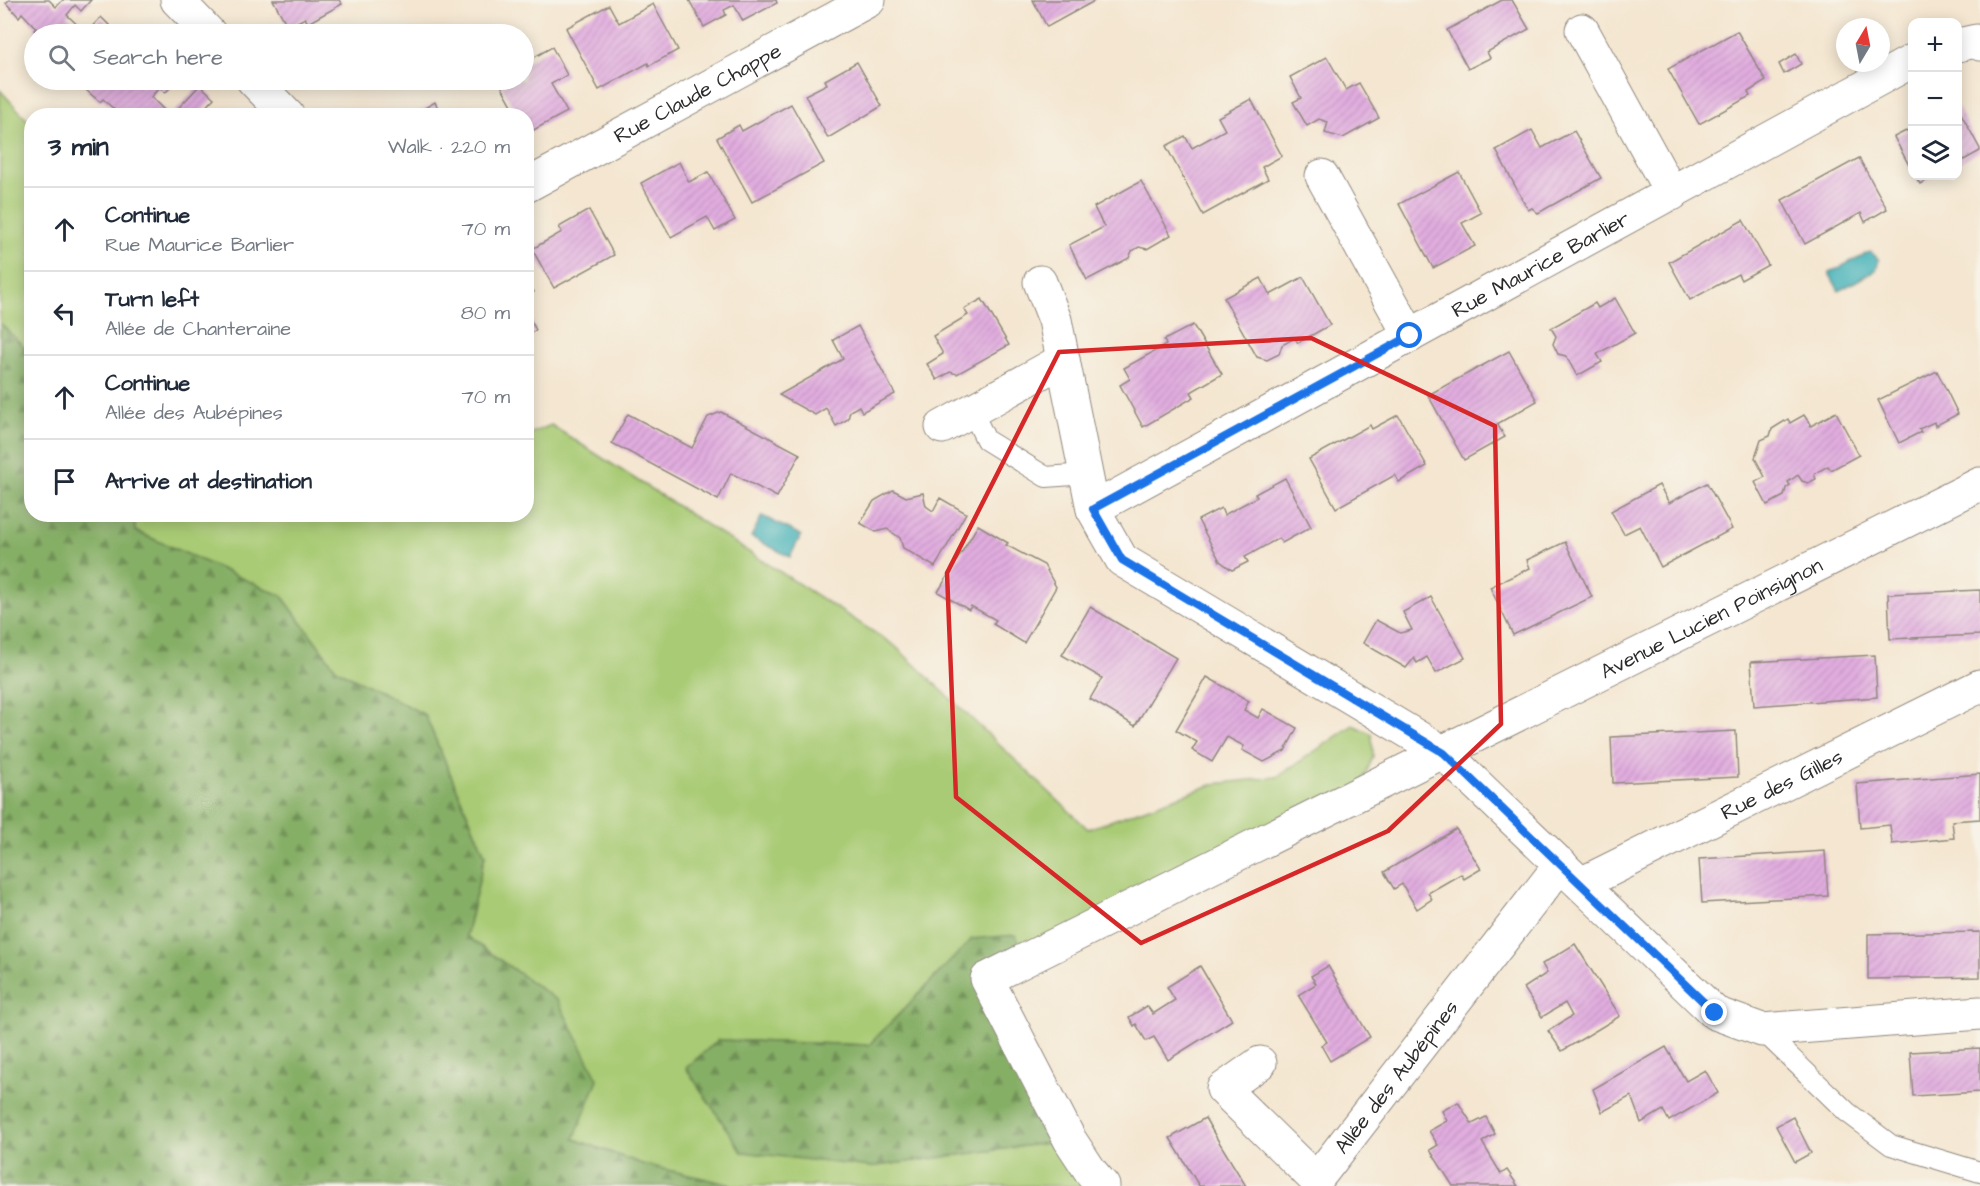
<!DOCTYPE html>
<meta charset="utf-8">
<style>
:root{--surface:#fff;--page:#f2f2f3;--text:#1f2937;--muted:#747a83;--line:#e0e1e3}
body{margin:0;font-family:"Architects Daughter",sans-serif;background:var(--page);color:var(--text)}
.controls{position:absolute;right:18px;top:18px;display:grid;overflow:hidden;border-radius:12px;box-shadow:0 3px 15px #0003}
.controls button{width:54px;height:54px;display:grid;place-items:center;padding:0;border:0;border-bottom:2px solid var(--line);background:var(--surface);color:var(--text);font:30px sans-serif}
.compass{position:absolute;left:1836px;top:18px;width:54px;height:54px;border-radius:50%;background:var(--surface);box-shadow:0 3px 15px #0003;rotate:10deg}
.stop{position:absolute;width:18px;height:18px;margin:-14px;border:4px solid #1a73e8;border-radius:50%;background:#fff}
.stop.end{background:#1a73e8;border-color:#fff;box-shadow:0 2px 6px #0008}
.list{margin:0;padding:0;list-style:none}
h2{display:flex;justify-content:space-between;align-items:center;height:78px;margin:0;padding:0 24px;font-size:26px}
h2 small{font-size:20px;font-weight:400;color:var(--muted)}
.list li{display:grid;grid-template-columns:39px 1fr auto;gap:18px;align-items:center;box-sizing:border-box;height:84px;padding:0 24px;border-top:2px solid var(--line)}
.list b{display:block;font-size:22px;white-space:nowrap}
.list p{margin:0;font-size:20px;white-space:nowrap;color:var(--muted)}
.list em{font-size:20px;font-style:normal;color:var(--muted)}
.icon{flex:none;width:33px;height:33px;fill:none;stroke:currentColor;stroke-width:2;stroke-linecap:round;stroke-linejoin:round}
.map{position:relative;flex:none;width:1980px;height:1186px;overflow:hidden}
.search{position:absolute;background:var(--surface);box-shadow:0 3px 15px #0003;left:24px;top:24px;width:510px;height:66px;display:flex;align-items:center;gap:15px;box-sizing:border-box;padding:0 21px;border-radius:33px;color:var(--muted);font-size:22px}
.panel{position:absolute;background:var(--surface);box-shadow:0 3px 15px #0003;left:24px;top:108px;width:510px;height:414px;border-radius:24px}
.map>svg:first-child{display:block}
</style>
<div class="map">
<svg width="1980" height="1186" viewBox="0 0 1980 1186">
<defs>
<pattern id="forest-firs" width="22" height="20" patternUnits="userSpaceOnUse" patternTransform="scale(1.5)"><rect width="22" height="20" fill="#86af66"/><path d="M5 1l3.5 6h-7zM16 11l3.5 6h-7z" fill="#6e8f54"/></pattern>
<pattern id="building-hatch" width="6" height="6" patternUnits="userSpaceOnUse" patternTransform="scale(1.5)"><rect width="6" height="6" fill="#e1addf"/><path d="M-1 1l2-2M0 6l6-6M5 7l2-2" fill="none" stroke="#c195c0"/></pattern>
</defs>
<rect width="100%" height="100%" fill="#f7f3e8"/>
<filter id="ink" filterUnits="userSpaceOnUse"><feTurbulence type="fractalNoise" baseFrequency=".0167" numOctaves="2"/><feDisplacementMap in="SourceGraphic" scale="12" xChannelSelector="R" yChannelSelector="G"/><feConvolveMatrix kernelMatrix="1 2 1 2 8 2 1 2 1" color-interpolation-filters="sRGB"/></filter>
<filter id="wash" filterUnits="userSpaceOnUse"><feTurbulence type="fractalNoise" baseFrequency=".008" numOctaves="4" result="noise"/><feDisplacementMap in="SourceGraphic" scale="24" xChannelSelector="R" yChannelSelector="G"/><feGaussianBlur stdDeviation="1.35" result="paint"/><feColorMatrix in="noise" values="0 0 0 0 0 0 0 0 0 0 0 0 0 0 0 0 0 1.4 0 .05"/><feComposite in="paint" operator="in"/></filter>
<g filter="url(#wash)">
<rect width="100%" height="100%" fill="#f4e6d0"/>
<g fill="#a9cb74" stroke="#6a7b50" stroke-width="1.5">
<polygon points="0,90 31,124 31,354 0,323"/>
<polygon points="551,425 894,645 1088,829 1214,784 1277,777 1353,725 1372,734 1373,757 1356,796 1029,959 972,939 869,1045 718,1040 869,1167 1070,1140 1098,1186 736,1186 642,1164 574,1139 558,1001 466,936 485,855 425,715 336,669 282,596 135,531 134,515 526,514 527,435"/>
</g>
<g fill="url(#forest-firs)" stroke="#586d48" stroke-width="1.5">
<polygon points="0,323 31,354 32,514 134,515 135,531 282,596 336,669 425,715 485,855 466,936 558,1001 598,1079 574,1139 642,1164 736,1186 0,1186"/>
<polygon points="1015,935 1029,959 987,979 1070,1140 869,1167 742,1152 686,1068 718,1040 869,1045 972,939"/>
</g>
<g fill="#40b0b8" stroke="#366e72" stroke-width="1.5">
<polygon points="1871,252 1879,260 1876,270 1839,291 1829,273 1867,253"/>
<polygon points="762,516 801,535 790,557 751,537"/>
</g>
<g id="blocks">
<g fill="url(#building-hatch)">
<polygon points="9,0 49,0 56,7 63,0 91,0 81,11 75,5 67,15 86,33 101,17 115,31 111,34 38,34 34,30 36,28 22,13 19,17 6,3"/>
<polygon points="273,0 339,0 342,4 308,23 305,18 288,27"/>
<polygon points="689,0 776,0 777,3 743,21 734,5 724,10 726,15 704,27"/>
<polygon points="1033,0 1096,0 1047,27"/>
<polygon points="1502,0 1512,0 1529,29 1487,52 1490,58 1468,69 1447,30"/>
<polygon points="653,4 678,50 649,66 648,63 599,90 566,28 609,5 619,23"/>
<polygon points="1737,31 1766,81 1748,92 1750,96 1699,124 1668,69"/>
<polygon points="552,47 567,75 551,84 567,112 528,133 526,116 518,116 498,80 524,80 524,63"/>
<polygon points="1796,54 1801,64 1784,74 1779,64"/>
<polygon points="1327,57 1346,90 1359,83 1379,118 1343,138 1325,133 1328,122 1319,119 1307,126 1293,102 1301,98 1290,77"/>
<polygon points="857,62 882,106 828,138 805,95 827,84 825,80"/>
<polygon points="93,80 135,80 143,87 151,80 178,80 165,93 160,87 151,97 170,116 116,116 118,113 103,99 100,102 86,90 94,81"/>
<polygon points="200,85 214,98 197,116 171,116"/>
<polygon points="1251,99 1282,156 1262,167 1268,179 1203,215 1166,146 1185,136 1192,148 1225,130 1218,117"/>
<polygon points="435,102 442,116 411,116"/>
<polygon points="791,104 824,163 752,202 717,138 739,125 742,131"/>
<polygon points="460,108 464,116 447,116"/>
<polygon points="1958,108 1980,149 1980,151 1960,162 1962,166 1958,168"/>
<polygon points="1912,128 1912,171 1894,137"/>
<polygon points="1532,130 1542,148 1574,131 1601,178 1538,213 1532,208 1528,210 1496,150"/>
<polygon points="1859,158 1887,209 1865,222 1861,213 1805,244 1782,200"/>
<polygon points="679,162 689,182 708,172 735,220 715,231 707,217 671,237 641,183"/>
<polygon points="1459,172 1481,213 1462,223 1475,246 1433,268 1399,204"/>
<polygon points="1915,176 1934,176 1920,184"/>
<polygon points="1141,181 1171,235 1147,249 1139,247 1132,251 1129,258 1087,280 1069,245 1104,227 1094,207"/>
<polygon points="589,210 614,255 554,288 532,249 562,232 559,227"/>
<polygon points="1743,220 1768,265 1741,280 1738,274 1690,300 1669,262"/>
<polygon points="1303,277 1330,325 1298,343 1295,338 1282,345 1279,354 1267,360 1257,357 1224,298 1261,278 1270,295"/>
<polygon points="526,279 534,292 526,296"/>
<polygon points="1615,298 1635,333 1597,354 1602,362 1577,376 1566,356 1558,354 1553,344 1556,336 1551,328 1595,303 1598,308"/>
<polygon points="982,299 1009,345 957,374 950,372 937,380 927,364 943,354 933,336 968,315 964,309"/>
<polygon points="526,312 536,330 526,336"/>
<polygon points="1193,325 1222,374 1191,392 1194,397 1143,427 1120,385 1130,379 1124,368 1166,345 1164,340"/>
<polygon points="858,326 895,394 862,412 859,406 850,411 848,419 836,426 826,408 815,415 779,395 843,359 833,340"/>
<polygon points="1509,351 1537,401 1497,424 1505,437 1464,460 1428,395"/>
<polygon points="1937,371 1958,414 1935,426 1934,422 1919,429 1921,432 1899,443 1878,400"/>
<polygon points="721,412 800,454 777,497 731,473 718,500 612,443 628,414 692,448 708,417"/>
<polygon points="1836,412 1859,455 1831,470 1828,466 1814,474 1816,479 1808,483 1802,481 1798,475 1788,482 1790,485 1786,488 1784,496 1767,505 1755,482 1765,477 1755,458 1761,440 1770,436 1772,429 1788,419 1790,423 1804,415 1811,426"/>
<polygon points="1398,415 1427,466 1399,482 1395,475 1336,508 1309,459 1370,425 1372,429"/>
<polygon points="1285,478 1311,527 1282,543 1279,538 1245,557 1248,562 1232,570 1220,561 1198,520 1221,508 1224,515 1257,497 1255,494"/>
<polygon points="1707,483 1732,529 1661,567 1640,526 1624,534 1611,511 1659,485 1669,503"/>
<polygon points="893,490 906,497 923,493 926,506 933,511 940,498 966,513 935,567 903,548 900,538 887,529 876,532 860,523 874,501"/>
<polygon points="978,525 1008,543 1006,545 1044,565 1056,587 1024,643 993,624 996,620 971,606 969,610 938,592"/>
<polygon points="1565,542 1592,597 1513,635 1490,587 1530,568 1527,560"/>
<polygon points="1980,590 1980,635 1890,639 1888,594"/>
<polygon points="1431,597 1465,658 1436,673 1427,657 1417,663 1414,658 1406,668 1363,643 1376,620 1400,633 1412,630 1403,612"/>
<polygon points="1090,607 1176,658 1135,726 1090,699 1102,678 1062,655"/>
<polygon points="1875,655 1877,697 1754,706 1751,662"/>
<polygon points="1207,677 1249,701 1244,710 1258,718 1263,709 1297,728 1285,751 1264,762 1242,750 1244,746 1227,737 1212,762 1192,750 1197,742 1176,730"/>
<polygon points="1736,731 1738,777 1613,783 1611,737"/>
<polygon points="1980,774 1980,819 1952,821 1954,838 1892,844 1890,825 1860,828 1857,784"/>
<polygon points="1456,829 1481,869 1464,879 1461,874 1428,893 1432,899 1417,909 1402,884 1394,889 1384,872"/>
<polygon points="1825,851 1828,896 1702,903 1699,859"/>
<polygon points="1980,932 1980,977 1868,979 1868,934"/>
<polygon points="1575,944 1620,1016 1562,1051 1548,1031 1572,1016 1565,1003 1542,1017 1524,988 1547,973 1542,964"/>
<polygon points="1200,966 1232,1020 1168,1060 1154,1037 1146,1041 1136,1024 1134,1026 1129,1017 1147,1006 1153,1014 1175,1000 1167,987"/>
<polygon points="1328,966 1370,1037 1330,1061 1321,1045 1327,1042 1298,995 1316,984 1311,976"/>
<polygon points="1666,1047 1686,1081 1705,1070 1718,1093 1669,1121 1663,1110 1641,1123 1631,1096 1602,1112 1593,1089"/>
<polygon points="1980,1048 1980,1092 1913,1096 1910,1052"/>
<polygon points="1458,1102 1472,1124 1486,1117 1495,1134 1482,1142 1501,1174 1507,1170 1518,1186 1453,1186 1430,1150 1438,1145 1429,1131 1447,1121 1442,1111"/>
<polygon points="1793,1117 1811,1153 1795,1162 1776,1126"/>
<polygon points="1205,1118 1216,1137 1246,1186 1199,1186 1170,1138"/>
</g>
</g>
</g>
<g filter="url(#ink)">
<use href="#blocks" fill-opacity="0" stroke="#90887e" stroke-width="1.5"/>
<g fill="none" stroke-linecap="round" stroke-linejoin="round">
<defs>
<g id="service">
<polyline points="972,411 986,440 1046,477 1086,474"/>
<polyline points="1762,1030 1847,1112 1891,1145 1980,1172"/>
</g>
<g id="minor">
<polyline points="177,0 210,34"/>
<polyline points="1582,30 1672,194"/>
<polyline points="1958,45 1976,41 1980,44"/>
<polyline points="253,80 288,116"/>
<polyline points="1322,176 1410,336"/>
<path id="s1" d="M526,186L869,0"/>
<polyline points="1040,282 1055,320 1093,509 1122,560 1444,753 1715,1013 1762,1030 1980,1013"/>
<polyline points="942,427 1063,360"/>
<path id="s2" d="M1093,509L1912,61"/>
<path id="s3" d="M1581,884L1980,686"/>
<path id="s4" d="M1260,1063L1223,1089L1316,1180L1561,864"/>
<path id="s5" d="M1103,1186L1091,1172L1070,1140L987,979L1980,484"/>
</g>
</defs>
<use href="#service" stroke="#90887e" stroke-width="22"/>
<use href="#minor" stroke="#90887e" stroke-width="35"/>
<use href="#service" stroke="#fff" stroke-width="20"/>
<use href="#minor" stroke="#fff" stroke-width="33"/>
</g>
</g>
<g fill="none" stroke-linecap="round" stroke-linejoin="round" filter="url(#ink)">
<polyline stroke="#1a73e8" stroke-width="8" points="1410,336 1093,509 1122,560 1444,753 1715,1013"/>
</g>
<path fill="none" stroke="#d62828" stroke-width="4.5" stroke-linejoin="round" d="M1311,338L1495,426L1501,724L1388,831L1141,943L956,797L947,573L1059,352Z"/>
<g text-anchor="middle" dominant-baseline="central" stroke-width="5" stroke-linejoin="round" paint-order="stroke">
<g font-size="21" fill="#2b2b2b" stroke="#f7f3e8">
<text stroke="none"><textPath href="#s1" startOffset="195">Rue Claude Chappe</textPath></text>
<text stroke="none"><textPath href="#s2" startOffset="510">Rue Maurice Barlier</textPath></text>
<text stroke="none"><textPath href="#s5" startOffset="1047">Avenue Lucien Poinsignon</textPath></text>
<text stroke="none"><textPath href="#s3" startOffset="224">Rue des Gilles</textPath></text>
<text stroke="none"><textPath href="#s4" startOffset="306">Allée des Aubépines</textPath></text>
</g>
</g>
</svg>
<div class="controls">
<button>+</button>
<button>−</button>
<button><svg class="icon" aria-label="layers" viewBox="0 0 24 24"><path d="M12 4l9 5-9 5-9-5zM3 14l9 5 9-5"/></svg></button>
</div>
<svg class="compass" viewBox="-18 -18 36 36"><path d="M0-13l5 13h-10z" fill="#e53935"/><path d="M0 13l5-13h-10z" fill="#747a83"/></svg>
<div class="stop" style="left:1410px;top:336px"></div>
<div class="stop end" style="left:1715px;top:1013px"></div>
<div class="search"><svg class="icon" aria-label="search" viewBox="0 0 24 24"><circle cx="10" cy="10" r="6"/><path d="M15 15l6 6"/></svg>Search here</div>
<section class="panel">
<h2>3 min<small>Walk · 220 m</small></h2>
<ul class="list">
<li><svg class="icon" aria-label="ahead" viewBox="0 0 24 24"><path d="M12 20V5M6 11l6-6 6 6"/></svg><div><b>Continue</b><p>Rue Maurice Barlier</p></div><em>70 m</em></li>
<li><svg class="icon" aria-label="left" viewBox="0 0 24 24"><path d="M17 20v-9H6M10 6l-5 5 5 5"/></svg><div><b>Turn left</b><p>Allée de Chanteraine</p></div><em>80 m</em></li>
<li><svg class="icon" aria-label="ahead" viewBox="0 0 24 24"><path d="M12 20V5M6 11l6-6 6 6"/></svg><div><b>Continue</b><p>Allée des Aubépines</p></div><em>70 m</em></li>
<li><svg class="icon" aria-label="arrive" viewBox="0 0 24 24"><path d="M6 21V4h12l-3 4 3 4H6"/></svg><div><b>Arrive at destination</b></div></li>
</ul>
</section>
</div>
